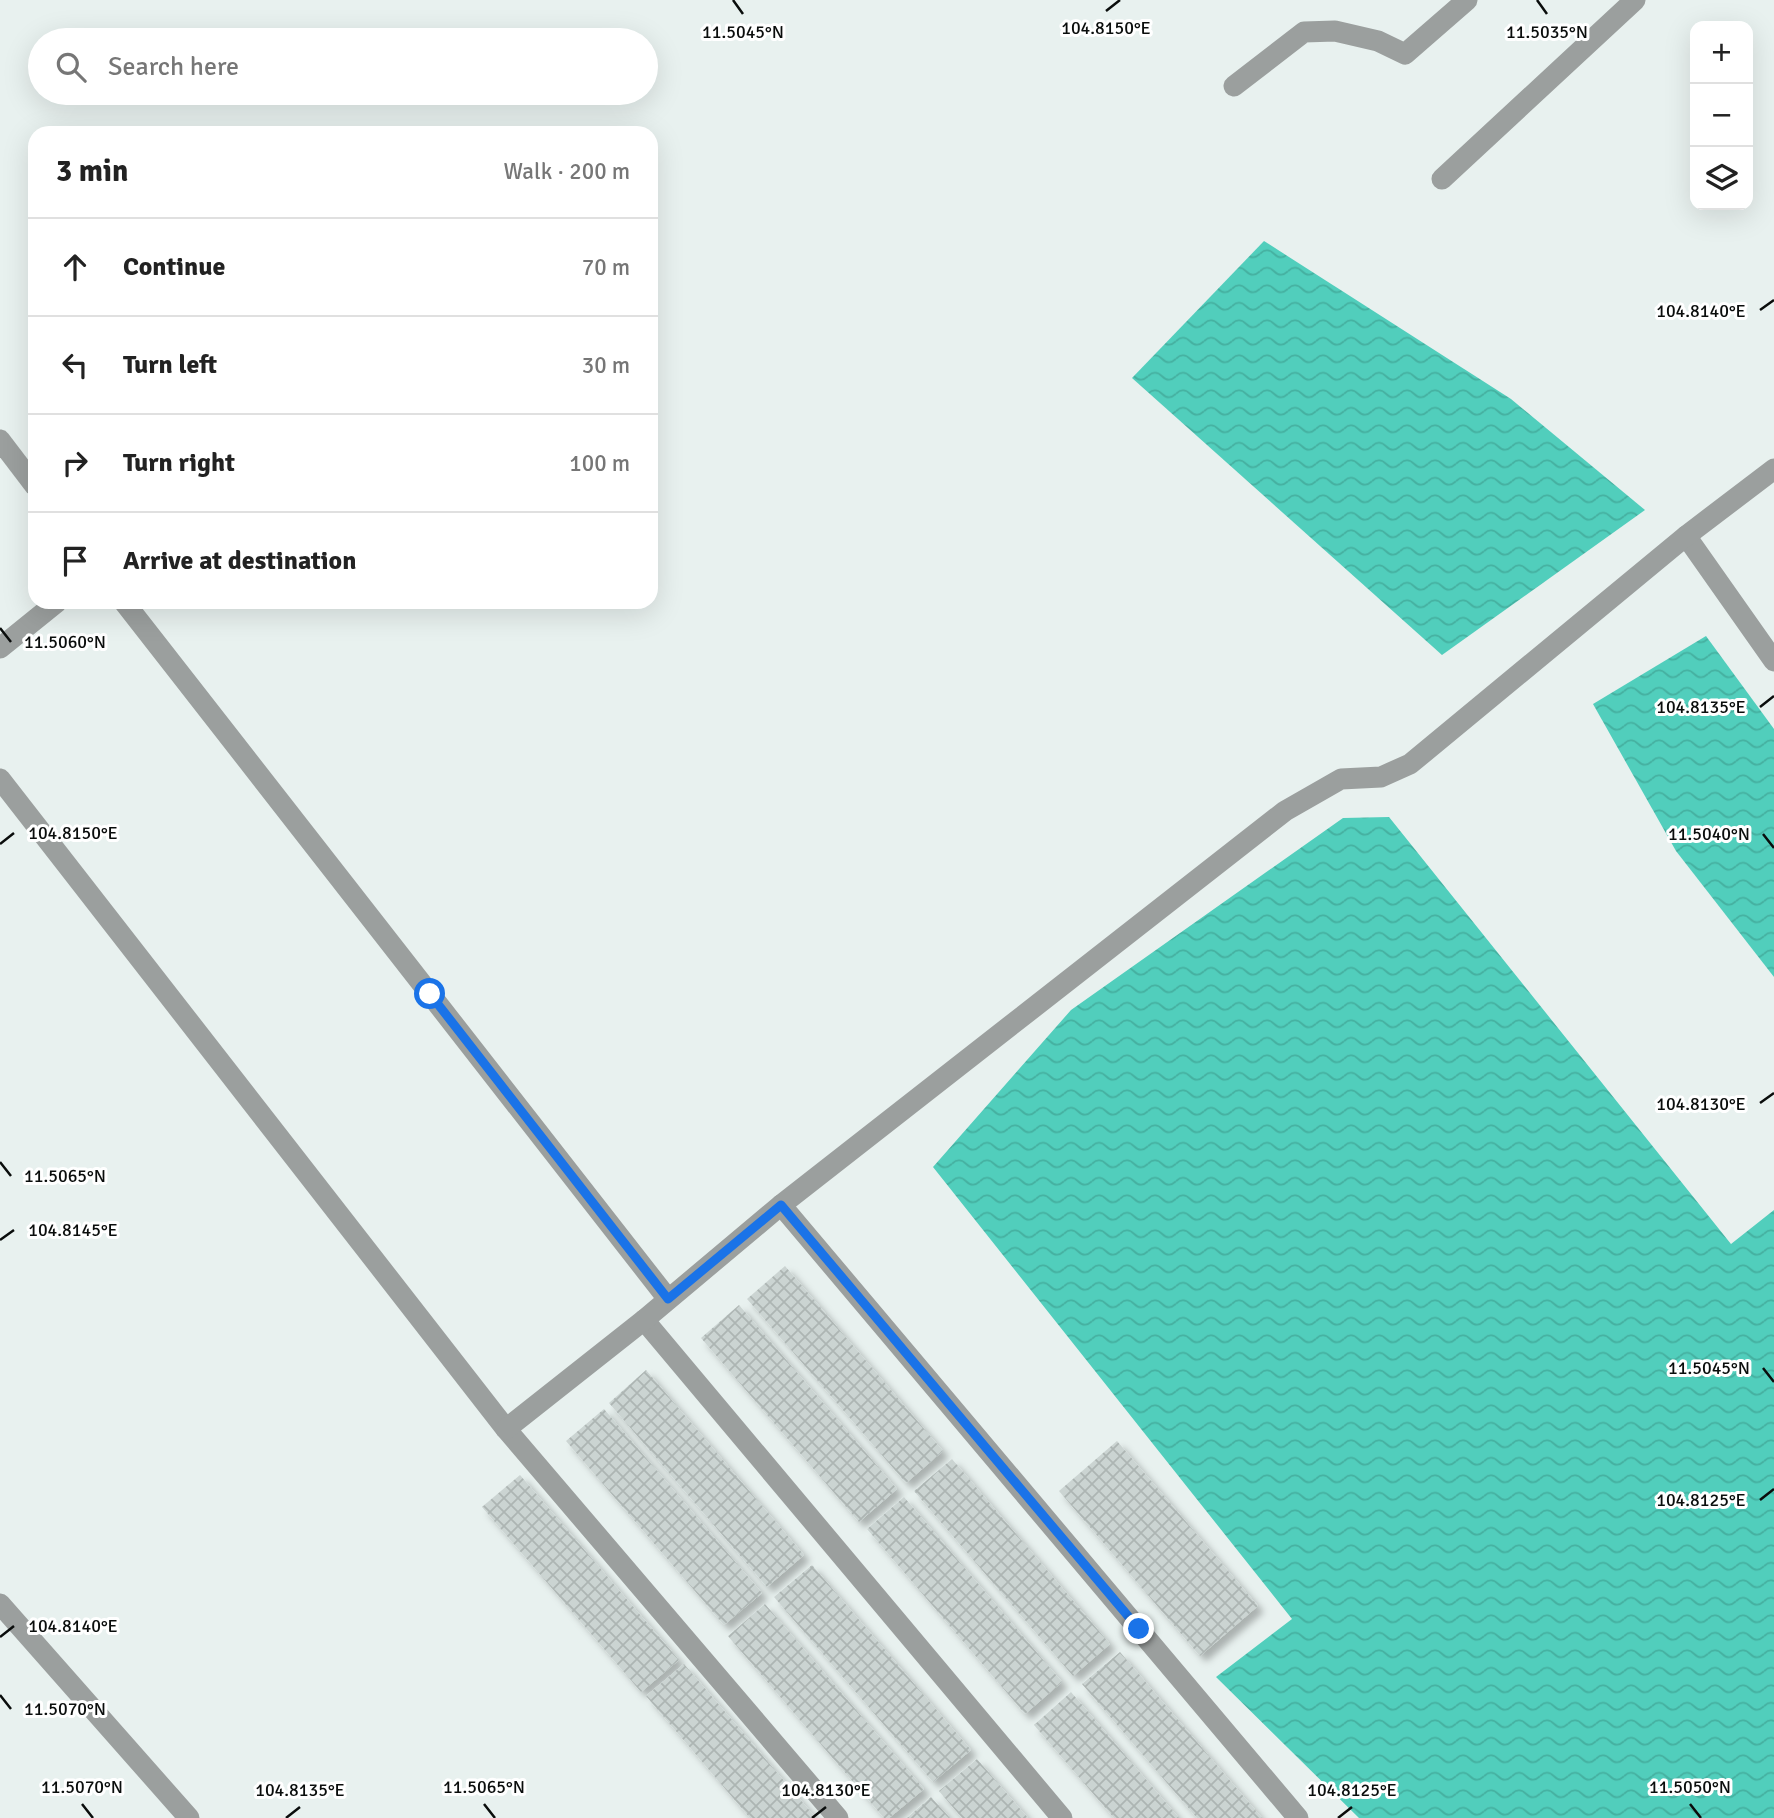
<!DOCTYPE html>
<meta charset="utf-8">
<style>
:root{--surface:#fff;--page:#f6f6f6;--text:#222;--muted:#767676;--line:#e0e0e0}
body{margin:0;font-family:Signika,sans-serif;background:var(--page);color:var(--text)}
.controls{position:absolute;right:21px;top:21px;display:grid;overflow:hidden;border-radius:14px;box-shadow:0 7px 28px #0002}
.controls button{width:63px;height:63px;display:grid;place-items:center;padding:0;border:0;border-bottom:2px solid var(--line);background:var(--surface);color:var(--text);font:35px sans-serif}
.stop{position:absolute;width:21px;height:21px;margin:-16px;border:5px solid #1a73e8;border-radius:50%;background:#fff}
.stop.end{background:#1a73e8;border-color:#fff;box-shadow:0 2px 7px #0008}
.list{margin:0;padding:0;list-style:none}
h2{display:flex;justify-content:space-between;align-items:center;height:91px;margin:0;padding:0 28px;font-size:30px}
h2 small{font-size:23px;font-weight:400;color:var(--muted)}
.list li{display:grid;grid-template-columns:46px 1fr auto;gap:21px;align-items:center;box-sizing:border-box;height:98px;padding:0 28px;border-top:2px solid var(--line)}
.list b{display:block;font-size:26px;white-space:nowrap}
.list em{font-size:23px;font-style:normal;color:var(--muted)}
.icon{flex:none;width:38px;height:38px;fill:none;stroke:currentColor;stroke-width:2;stroke-linecap:round;stroke-linejoin:round}
.map{position:relative;flex:none;width:1774px;height:1818px;overflow:hidden}
.search{position:absolute;background:var(--surface);box-shadow:0 7px 28px #0002;left:28px;top:28px;width:630px;height:77px;display:flex;align-items:center;gap:18px;box-sizing:border-box;padding:0 24px;border-radius:38px;color:var(--muted);font-size:26px}
.panel{position:absolute;background:var(--surface);box-shadow:0 7px 28px #0002;left:28px;top:126px;width:630px;height:483px;border-radius:21px}
.map>svg:first-child{display:block}
</style>
<div class="map">
<svg width="1774" height="1818" viewBox="0 0 1774 1818">
<defs>
<pattern id="water-waves" width="16" height="10" patternUnits="userSpaceOnUse" patternTransform="scale(1.75)"><rect width="16" height="10" fill="#51cebc"/><path d="M0 5q4-4 8 0t8 0" fill="none" stroke="#45b0a0"/></pattern>
<pattern id="building-cross-hatch" width="8" height="8" patternUnits="userSpaceOnUse" patternTransform="scale(1.75)"><rect width="8" height="8" fill="#cbd4d2"/><path d="M0 0l8 8M0 8l8-8" fill="none" stroke="#adb5b3"/></pattern>
<filter id="shadow"><feDropShadow dx="6" dy="6" stdDeviation="3.5" flood-color="#0004"/></filter>
</defs>
<rect width="100%" height="100%" fill="#e8f1ef"/>
<g fill="url(#water-waves)">
<polygon points="1264,241 1511,399 1645,510 1442,655 1132,378"/>
<polygon points="1706,636 1774,729 1774,977 1676,851 1593,704"/>
<polygon points="1389,817 1731,1244 1774,1210 1774,1818 1359,1818 1216,1677 1292,1619 933,1167 1071,1010 1343,818"/>
</g>
<g fill="url(#building-cross-hatch)" filter="url(#shadow)">
<polygon points="785,1266 943,1451 906,1483 747,1299"/>
<polygon points="739,1305 897,1489 859,1522 701,1338"/>
<polygon points="646,1370 804,1555 767,1587 609,1403"/>
<polygon points="604,1409 762,1593 724,1625 566,1441"/>
<polygon points="1117,1441 1258,1606 1200,1656 1059,1491"/>
<polygon points="952,1459 1110,1644 1073,1676 914,1491"/>
<polygon points="520,1475 679,1660 641,1692 482,1507"/>
<polygon points="904,1497 1062,1682 1025,1714 867,1529"/>
<polygon points="812,1565 971,1750 933,1782 774,1597"/>
<polygon points="765,1604 924,1789 889,1818 884,1818 728,1636"/>
<polygon points="1120,1652 1262,1818 1197,1818 1082,1684"/>
<polygon points="684,1664 816,1818 750,1818 646,1696"/>
<polygon points="1071,1692 1179,1818 1114,1818 1034,1725"/>
<polygon points="977,1759 1028,1818 962,1818 939,1791"/>
<polygon points="931,1797 950,1818 907,1818"/>
</g>
<g fill="none" stroke-linecap="round" stroke-linejoin="round">
<g stroke="#9b9f9e" stroke-width="21">
<polyline points="1234,86 1304,32 1335,31 1378,41 1405,54 1467,0"/>
<polyline points="1442,179 1635,0"/>
<polyline points="0,440 35,486"/>
<polyline points="1686,536 1774,661"/>
<polyline points="124,602 668,1299"/>
<polyline points="0,648 57,602"/>
<polyline points="0,779 506,1429 838,1818"/>
<polyline points="781,1205 1298,1818"/>
<polyline points="644,1320 1062,1818"/>
<polyline points="506,1429 644,1320 781,1205 1285,811 1341,779 1381,777 1410,764 1686,536 1774,469"/>
<polyline points="0,1604 189,1818"/>
</g>
</g>
<g fill="none" stroke-linecap="round" stroke-linejoin="round">
<polyline stroke="#1a73e8" stroke-width="9" points="430,994 668,1299 781,1205 1139,1629"/>
</g>
<path fill="none" stroke="#0a0d0c" stroke-width="2.5" d="M733,0L743,14M1537,0L1547,14M1106,11L1120,0M1760,310L1774,300M0,628L11,642M1760,707L1774,696M1763,834L1774,848M0,844L14,833M1760,1103L1774,1093M0,1162L11,1176M0,1240L14,1230M1763,1368L1774,1382M1760,1500L1774,1489M0,1637L14,1626M0,1695L11,1709M82,1804L93,1818M484,1804L495,1818M1690,1804L1701,1818M286,1818L300,1807M812,1818L826,1807M1338,1818L1352,1807"/>
<g font-size="18" text-anchor="middle" fill="#0a0d0c" stroke="#fff" stroke-width="6" stroke-linejoin="round" paint-order="stroke">
<text x="1106" y="34">104.8150°E</text>
<text x="743" y="38">11.5045°N</text>
<text x="1547" y="38">11.5035°N</text>
<text x="1701" y="317">104.8140°E</text>
<text x="65" y="648">11.5060°N</text>
<text x="1701" y="713">104.8135°E</text>
<text x="73" y="839">104.8150°E</text>
<text x="1709" y="840">11.5040°N</text>
<text x="1701" y="1110">104.8130°E</text>
<text x="65" y="1182">11.5065°N</text>
<text x="73" y="1236">104.8145°E</text>
<text x="1709" y="1374">11.5045°N</text>
<text x="1701" y="1506">104.8125°E</text>
<text x="73" y="1632">104.8140°E</text>
<text x="65" y="1715">11.5070°N</text>
<text x="82" y="1793">11.5070°N</text>
<text x="484" y="1793">11.5065°N</text>
<text x="1690" y="1793">11.5050°N</text>
<text x="300" y="1796">104.8135°E</text>
<text x="826" y="1796">104.8130°E</text>
<text x="1352" y="1796">104.8125°E</text>
</g>
</svg>
<div class="controls">
<button>+</button>
<button>−</button>
<button><svg class="icon" aria-label="layers" viewBox="0 0 24 24"><path d="M12 4l9 5-9 5-9-5zM3 14l9 5 9-5"/></svg></button>
</div>
<div class="stop" style="left:430px;top:994px"></div>
<div class="stop end" style="left:1139px;top:1629px"></div>
<div class="search"><svg class="icon" aria-label="search" viewBox="0 0 24 24"><circle cx="10" cy="10" r="6"/><path d="M15 15l6 6"/></svg>Search here</div>
<section class="panel">
<h2>3 min<small>Walk · 200 m</small></h2>
<ul class="list">
<li><svg class="icon" aria-label="ahead" viewBox="0 0 24 24"><path d="M12 20V5M6 11l6-6 6 6"/></svg><div><b>Continue</b></div><em>70 m</em></li>
<li><svg class="icon" aria-label="left" viewBox="0 0 24 24"><path d="M17 20v-9H6M10 6l-5 5 5 5"/></svg><div><b>Turn left</b></div><em>30 m</em></li>
<li><svg class="icon" aria-label="right" viewBox="0 0 24 24"><path d="M7 20v-9h11M14 6l5 5-5 5"/></svg><div><b>Turn right</b></div><em>100 m</em></li>
<li><svg class="icon" aria-label="arrive" viewBox="0 0 24 24"><path d="M6 21V4h12l-3 4 3 4H6"/></svg><div><b>Arrive at destination</b></div></li>
</ul>
</section>
</div>
